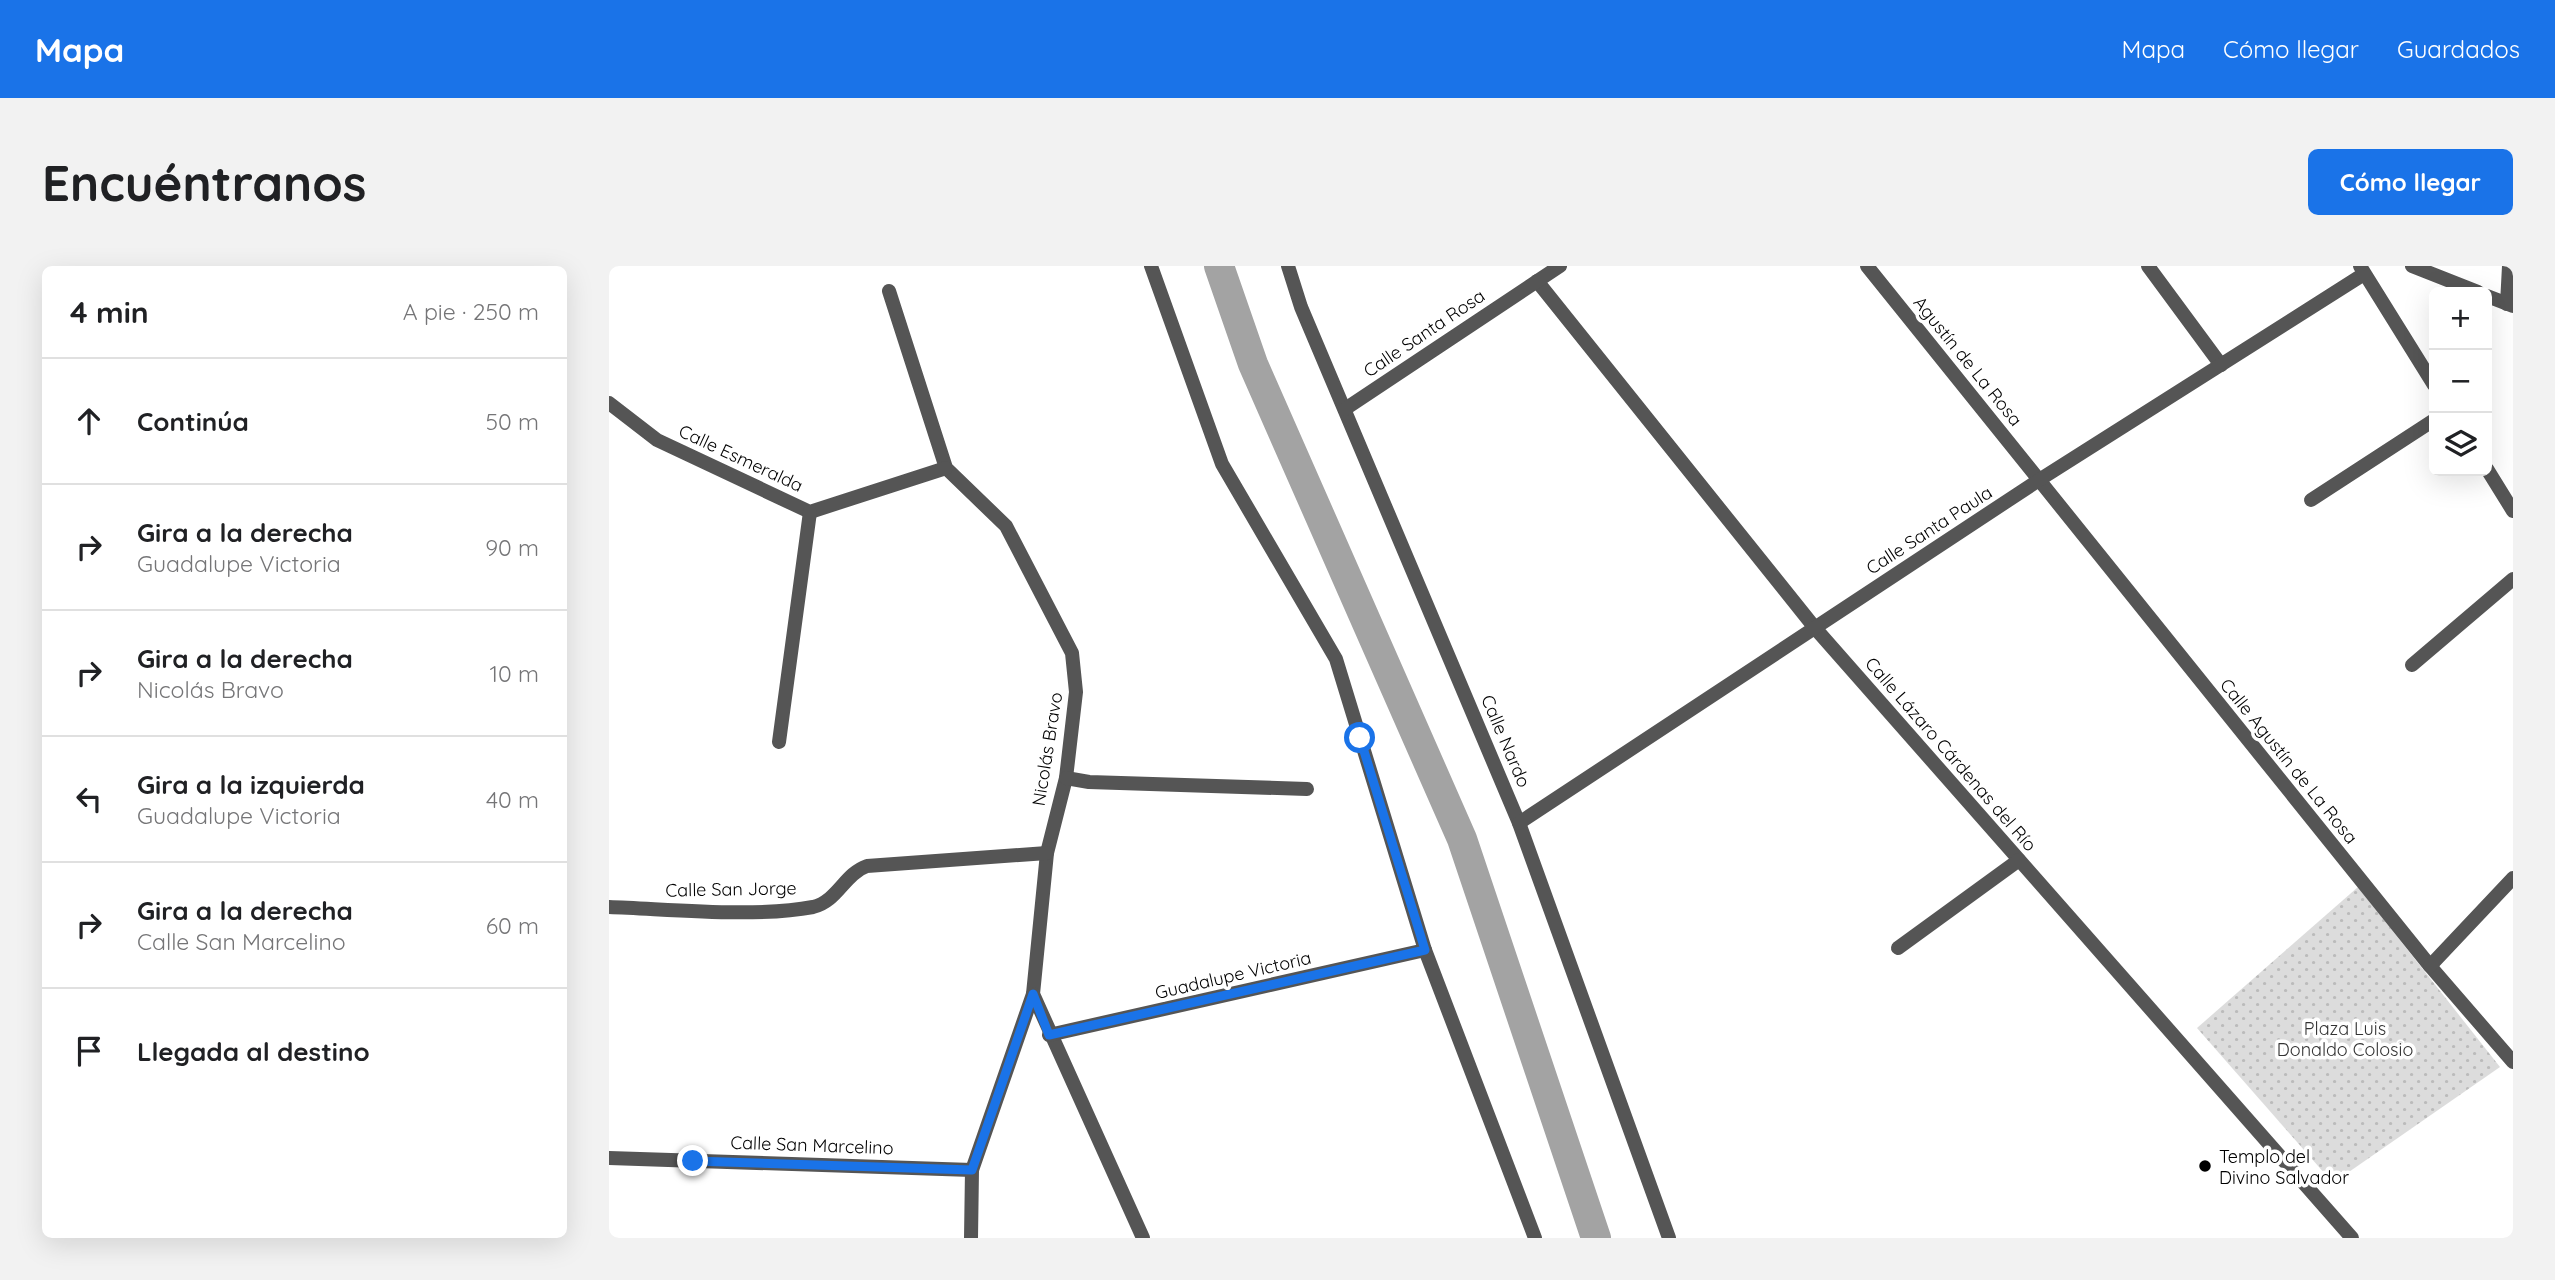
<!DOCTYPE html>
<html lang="es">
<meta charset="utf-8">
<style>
:root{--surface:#fff;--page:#f2f2f2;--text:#202124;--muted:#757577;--line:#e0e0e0;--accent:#1a73e8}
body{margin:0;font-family:Quicksand,sans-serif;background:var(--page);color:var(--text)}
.controls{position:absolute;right:21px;top:21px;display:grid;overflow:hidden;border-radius:10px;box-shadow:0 7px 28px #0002}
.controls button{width:63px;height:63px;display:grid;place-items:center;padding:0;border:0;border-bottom:2px solid var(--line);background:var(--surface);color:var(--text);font:35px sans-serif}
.stop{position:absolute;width:21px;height:21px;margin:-16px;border:5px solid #1a73e8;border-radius:50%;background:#fff}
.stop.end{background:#1a73e8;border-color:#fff;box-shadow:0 2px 7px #0008}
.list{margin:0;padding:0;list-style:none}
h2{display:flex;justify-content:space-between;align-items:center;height:91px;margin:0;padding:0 28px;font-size:30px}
h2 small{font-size:23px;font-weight:400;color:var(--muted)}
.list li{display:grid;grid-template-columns:46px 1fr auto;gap:21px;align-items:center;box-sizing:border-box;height:126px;padding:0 28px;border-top:2px solid var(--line)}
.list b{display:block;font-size:26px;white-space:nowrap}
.list p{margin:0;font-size:23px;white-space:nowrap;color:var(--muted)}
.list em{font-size:23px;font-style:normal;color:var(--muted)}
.icon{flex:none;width:38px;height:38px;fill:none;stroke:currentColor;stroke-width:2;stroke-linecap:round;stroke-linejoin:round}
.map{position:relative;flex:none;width:1904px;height:972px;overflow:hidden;border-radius:10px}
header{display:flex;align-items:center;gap:42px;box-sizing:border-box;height:98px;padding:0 35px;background:var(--accent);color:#fff}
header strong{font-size:33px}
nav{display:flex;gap:38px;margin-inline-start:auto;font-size:24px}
.intro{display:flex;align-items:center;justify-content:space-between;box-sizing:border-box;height:168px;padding:0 42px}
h1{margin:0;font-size:49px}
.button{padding:18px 32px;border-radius:10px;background:var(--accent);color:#fff;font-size:24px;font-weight:700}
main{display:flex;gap:42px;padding:0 42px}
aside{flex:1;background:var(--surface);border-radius:10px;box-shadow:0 7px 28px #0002}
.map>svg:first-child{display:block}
</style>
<header>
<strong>Mapa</strong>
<nav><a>Mapa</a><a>Cómo llegar</a><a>Guardados</a></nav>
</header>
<div class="intro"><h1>Encuéntranos</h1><a class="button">Cómo llegar</a></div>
<main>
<aside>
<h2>4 min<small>A pie · 250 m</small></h2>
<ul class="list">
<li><svg class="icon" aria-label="ahead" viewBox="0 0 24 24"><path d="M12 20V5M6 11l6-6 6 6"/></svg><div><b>Continúa</b></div><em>50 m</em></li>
<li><svg class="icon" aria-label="right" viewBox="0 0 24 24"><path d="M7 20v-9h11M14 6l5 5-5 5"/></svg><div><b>Gira a la derecha</b><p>Guadalupe Victoria</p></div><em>90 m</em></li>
<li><svg class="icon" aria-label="right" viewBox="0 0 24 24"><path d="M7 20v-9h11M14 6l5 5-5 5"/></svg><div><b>Gira a la derecha</b><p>Nicolás Bravo</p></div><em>10 m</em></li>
<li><svg class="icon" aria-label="left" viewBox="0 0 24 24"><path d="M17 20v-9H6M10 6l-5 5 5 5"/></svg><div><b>Gira a la izquierda</b><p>Guadalupe Victoria</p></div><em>40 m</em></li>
<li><svg class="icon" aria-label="right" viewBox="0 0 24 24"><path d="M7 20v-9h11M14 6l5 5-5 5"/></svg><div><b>Gira a la derecha</b><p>Calle San Marcelino</p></div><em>60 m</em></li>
<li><svg class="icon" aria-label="arrive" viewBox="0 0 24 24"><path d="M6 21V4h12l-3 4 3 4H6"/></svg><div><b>Llegada al destino</b></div></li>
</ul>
</aside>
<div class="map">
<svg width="1904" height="972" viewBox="0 0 1904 972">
<defs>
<pattern id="grass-dots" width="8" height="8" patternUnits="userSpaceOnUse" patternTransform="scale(1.75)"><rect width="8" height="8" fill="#dcdcdc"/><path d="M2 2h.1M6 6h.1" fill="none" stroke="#bbb" stroke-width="1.8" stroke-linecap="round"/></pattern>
</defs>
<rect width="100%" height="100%" fill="#fff"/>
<polygon fill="url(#grass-dots)" points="1749,621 1891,801 1724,917 1588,762"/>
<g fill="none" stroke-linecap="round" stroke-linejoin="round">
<polyline stroke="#a3a3a3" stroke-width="30" points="610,0 644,98 853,573 987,972"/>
<g stroke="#555" stroke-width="14">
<polyline points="542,0 613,198 727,393 816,684 926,972"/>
<polyline points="679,0 692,41 910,557 1060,972"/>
<polyline points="1258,0 1821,700 1904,796"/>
<polyline points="1539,0 1612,99"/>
<polyline points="1803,0 1869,26"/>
<polyline points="928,15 1206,362 1743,972"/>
<polyline points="280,25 337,202 397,260 463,387 467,426 457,512 438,587 424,728 534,972"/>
<polyline points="1878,30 1904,40"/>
<polyline points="1898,38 1900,0"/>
<polyline points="0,137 48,174 201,246 337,202"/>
<polyline points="736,143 951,0"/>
<polyline points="1702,234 1825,154"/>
<polyline points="1803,399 1904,313"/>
<polyline points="170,476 201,246"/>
<polyline points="457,512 480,516 698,523"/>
<polyline points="910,557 1430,214 1755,8"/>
<path d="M0,641C60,643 146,652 204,641C229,635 235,608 258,600L438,587"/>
<polyline points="1289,682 1410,594"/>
<polyline points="1821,700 1904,612"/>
<polyline points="440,769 816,684"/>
<polyline points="0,892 363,904"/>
<polyline points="362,972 363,904 424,728"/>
</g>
<g stroke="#555" stroke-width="14">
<polyline points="1751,0 1825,119"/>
<polyline points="1878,203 1904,245"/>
</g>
</g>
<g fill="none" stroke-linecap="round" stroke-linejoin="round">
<polyline stroke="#1a73e8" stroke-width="9" points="84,895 363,904 424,728 440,769 816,684 751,472"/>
</g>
<circle fill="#000" stroke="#fff" stroke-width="2.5" cx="1596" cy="900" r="7"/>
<g text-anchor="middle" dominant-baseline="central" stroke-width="7" stroke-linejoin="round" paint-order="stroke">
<g font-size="18" fill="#000" stroke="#fff">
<text transform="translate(815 67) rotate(-34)">Calle Santa Rosa</text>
<text transform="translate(1359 95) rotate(51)">Agustín de La Rosa</text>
<text transform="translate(132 192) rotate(25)">Calle Esmeralda</text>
<text transform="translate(1320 264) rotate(-33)">Calle Santa Paula</text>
<text transform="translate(897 475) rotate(67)">Calle Nardo</text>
<text transform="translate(438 483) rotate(-81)">Nicolás Bravo</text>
<text transform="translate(1342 488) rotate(49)">Calle Lázaro Cárdenas del Río</text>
<text transform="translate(1680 495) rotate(51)">Calle Agustín de La Rosa</text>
<text transform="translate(122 623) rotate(-1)">Calle San Jorge</text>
<text transform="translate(624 709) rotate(-13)">Guadalupe Victoria</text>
<text transform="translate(203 879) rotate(2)">Calle San Marcelino</text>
</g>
<g font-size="18" fill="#333" stroke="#fff">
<text x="1736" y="762">Plaza Luis<tspan x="1736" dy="21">Donaldo Colosio</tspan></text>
</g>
<g font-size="18" fill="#000" stroke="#fff" text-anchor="start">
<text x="1610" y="890">Templo del<tspan x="1610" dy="21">Divino Salvador</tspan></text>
</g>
</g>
</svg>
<div class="controls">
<button>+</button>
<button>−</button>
<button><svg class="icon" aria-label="layers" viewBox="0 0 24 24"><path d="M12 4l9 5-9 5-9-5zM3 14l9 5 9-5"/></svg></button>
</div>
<div class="stop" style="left:751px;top:472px"></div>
<div class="stop end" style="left:84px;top:895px"></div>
</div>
</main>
